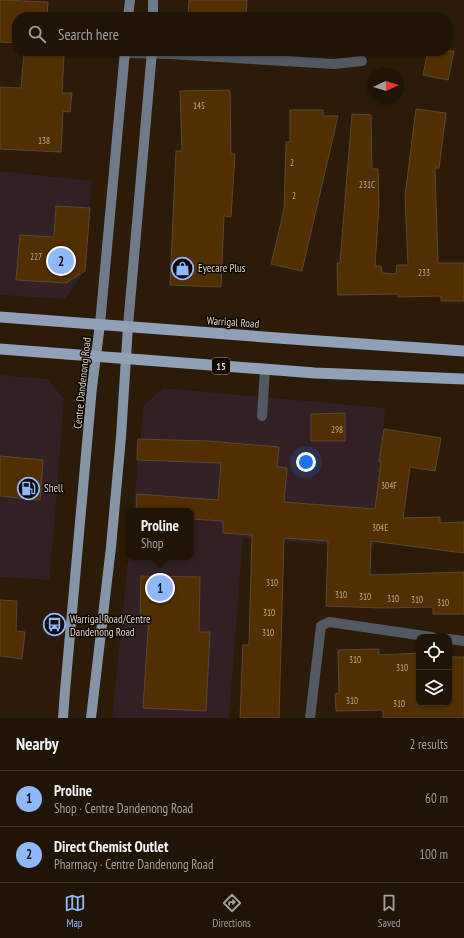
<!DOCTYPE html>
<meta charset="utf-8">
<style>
:root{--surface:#201406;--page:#2d2114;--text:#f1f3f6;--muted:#a29e9b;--line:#3d3328;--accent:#90b8fd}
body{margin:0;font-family:"PT Sans Narrow",sans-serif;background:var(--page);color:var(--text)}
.controls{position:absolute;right:12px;bottom:12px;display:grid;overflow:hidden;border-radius:8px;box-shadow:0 1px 3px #0004}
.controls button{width:36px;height:36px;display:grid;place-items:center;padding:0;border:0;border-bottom:1px solid var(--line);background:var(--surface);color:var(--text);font:20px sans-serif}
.compass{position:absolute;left:368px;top:68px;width:36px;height:36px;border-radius:50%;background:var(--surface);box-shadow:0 1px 3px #0004;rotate:86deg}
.you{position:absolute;left:306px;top:462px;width:14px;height:14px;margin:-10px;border:3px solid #fff;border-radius:50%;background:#1a73e8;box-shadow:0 0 0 6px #1a73e833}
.badge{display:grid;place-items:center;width:26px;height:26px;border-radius:50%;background:var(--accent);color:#111;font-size:13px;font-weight:700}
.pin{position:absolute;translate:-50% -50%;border:2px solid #fff;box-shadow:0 1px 4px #0006}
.popup{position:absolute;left:126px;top:508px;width:68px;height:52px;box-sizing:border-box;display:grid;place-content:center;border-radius:8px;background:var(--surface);filter:drop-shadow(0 1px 3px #0005);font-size:13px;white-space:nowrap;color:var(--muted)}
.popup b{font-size:15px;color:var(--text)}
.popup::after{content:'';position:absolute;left:50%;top:100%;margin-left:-8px;border:8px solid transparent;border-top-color:var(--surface)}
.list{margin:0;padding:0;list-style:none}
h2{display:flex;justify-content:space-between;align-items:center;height:52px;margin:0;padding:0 16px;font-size:17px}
h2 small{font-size:13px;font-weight:400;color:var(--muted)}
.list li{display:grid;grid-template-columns:26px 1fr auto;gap:12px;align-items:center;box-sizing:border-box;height:56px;padding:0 16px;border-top:1px solid var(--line)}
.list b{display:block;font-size:15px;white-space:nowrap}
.list p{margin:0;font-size:13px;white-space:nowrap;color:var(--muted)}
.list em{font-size:13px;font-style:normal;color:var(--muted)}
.icon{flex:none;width:22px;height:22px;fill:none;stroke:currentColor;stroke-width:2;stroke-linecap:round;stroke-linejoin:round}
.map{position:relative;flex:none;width:464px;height:718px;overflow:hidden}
.search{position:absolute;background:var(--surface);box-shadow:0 1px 3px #0004;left:12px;right:12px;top:12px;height:44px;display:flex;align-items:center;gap:10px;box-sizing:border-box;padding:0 14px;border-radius:16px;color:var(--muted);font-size:15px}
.sheet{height:164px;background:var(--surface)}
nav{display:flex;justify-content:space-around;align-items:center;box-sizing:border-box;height:56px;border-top:1px solid var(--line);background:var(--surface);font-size:11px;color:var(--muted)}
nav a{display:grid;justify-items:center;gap:2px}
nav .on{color:var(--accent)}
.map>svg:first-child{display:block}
</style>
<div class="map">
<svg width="464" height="718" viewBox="0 0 464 718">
<rect width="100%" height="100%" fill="#2b1b08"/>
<g fill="#322025">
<polygon points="0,171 92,181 83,273 65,299 0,295"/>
<polygon points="0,375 47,379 64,399 54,529 49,580 0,577"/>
<polygon points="163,388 385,408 374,548 243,538 229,718 112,718 129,552 129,557 191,557 191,511 133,511 144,405"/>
</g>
<g fill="#512f00" stroke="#5a4734">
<polygon points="0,0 48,2 47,17 17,17 17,43 0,42"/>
<polygon points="189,0 247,0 246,17 188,17"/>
<polygon points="428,51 454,51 448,80 423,75"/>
<polygon points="24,53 64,56 62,93 72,93 70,112 63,111 61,152 0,149 0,87 21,88"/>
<polygon points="230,90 231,154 235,154 231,217 224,216 221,287 170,285 176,151 182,151 180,91"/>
<polygon points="416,109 446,113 439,168 435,168 438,263 464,263 464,301 441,301 441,296 398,297 398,294 338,295 337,263 340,263 352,114 371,115 372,169 378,169 379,204 375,266 381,266 382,273 396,274 397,265 408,265 405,196"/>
<polygon points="290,110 323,110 323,116 338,116 302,271 271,264 284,210 286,142 290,142"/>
<polygon points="56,206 90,208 85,271 66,283 16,280 20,235 54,237"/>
<polygon points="345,413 345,441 311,441 311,414"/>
<polygon points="384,429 441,438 435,471 410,467 403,518 440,517 440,523 464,522 464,553 371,541 370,575 464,572 464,614 433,614 433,607 382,608 326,606 328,541 284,538 279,718 240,718 243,645 249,645 252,535 223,533 223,521 191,519 191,511 136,511 137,494 218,500 221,463 137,460 138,439 207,441 279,447 277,467 287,468 284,502 375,509 381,462 379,462"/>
<polygon points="0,456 43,460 40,500 0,496"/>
<polygon points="141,576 200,577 199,632 210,632 206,711 143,708 149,616 140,615"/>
<polygon points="0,600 17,601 16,631 25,632 22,659 0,656"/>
<polygon points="379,649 379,655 419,653 419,703 449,703 449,657 464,657 464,718 383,718 383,710 336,711 335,694 339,693 338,650"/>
</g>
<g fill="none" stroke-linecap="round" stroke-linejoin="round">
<g stroke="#525963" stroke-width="10">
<polyline points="262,416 265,369"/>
<polyline points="449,639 464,641"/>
<polyline points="310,718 321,626 329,622 432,637"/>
</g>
<polyline stroke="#525963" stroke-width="10" points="125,53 170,54 334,64 362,61"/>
<g stroke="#6f7b8a" stroke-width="10">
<polyline points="128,17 130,0"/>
<polyline points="153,17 153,0"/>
<polyline points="100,324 125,51"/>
<polyline points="128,326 152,51"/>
</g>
<g stroke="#8694a8" stroke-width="10">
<polyline points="63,718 65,691 92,387 100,324"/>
<polyline points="91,718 111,547 121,437 128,326"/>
</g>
<g stroke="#90a0b6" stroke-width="11">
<polyline points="0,317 305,340 464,351"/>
<polyline points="0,349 315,373 464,379"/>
</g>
</g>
<defs>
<symbol id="shop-ring" viewBox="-11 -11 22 22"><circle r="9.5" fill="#0e0702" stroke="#90b8fd" stroke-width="1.5"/><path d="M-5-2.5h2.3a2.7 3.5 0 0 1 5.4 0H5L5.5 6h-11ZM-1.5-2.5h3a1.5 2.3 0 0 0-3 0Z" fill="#90b8fd"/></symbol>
<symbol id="fuel-ring" viewBox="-11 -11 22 22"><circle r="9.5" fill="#0e0702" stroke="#90b8fd" stroke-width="1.5"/><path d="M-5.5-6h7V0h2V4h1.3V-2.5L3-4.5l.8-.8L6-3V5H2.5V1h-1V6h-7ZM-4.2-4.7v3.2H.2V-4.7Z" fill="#90b8fd"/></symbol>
<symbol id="bus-ring" viewBox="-11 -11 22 22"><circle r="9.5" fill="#0e0702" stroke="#90b8fd" stroke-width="1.5"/><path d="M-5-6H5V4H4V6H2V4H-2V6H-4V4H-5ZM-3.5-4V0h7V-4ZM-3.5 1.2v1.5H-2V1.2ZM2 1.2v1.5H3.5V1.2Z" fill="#90b8fd"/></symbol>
</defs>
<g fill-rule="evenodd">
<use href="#shop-ring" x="170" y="256" width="25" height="25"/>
<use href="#fuel-ring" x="16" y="476" width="25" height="25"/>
<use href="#bus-ring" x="42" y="612" width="25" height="25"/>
</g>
<g text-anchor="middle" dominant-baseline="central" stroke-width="3" stroke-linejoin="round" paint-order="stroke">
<g font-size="9" fill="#bcab96">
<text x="199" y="105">145</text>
<text x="44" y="140">138</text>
<text x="292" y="162">2</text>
<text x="367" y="184">231C</text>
<text x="294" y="195">2</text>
<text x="36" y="256">227</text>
<text x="424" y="272">233</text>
<text x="337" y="429">298</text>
<text x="389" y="485">304F</text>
<text x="380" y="527">304E</text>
<text x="272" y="582">310</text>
<text x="341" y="594">310</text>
<text x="365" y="596">310</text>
<text x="393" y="598">310</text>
<text x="417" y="599">310</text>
<text x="443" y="602">310</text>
<text x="269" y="612">310</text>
<text x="268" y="632">310</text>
<text x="355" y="659">310</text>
<text x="402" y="667">310</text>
<text x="352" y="700">310</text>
<text x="399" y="703">310</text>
</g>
<rect fill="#0e0702" stroke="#a0968d" stroke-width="1" x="212" y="358" width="18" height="16" rx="3"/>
<g font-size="10" font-weight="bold" fill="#dfd4c8">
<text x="221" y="366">15</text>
</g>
<g font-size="11" fill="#dfd4c8" stroke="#0e0702" text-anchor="start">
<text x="198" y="268">Eyecare Plus</text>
<text x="44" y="488">Shell</text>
<text x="70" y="619">Warrigal Road/Centre<tspan x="70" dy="13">Dandenong Road</tspan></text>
</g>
<g font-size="11" fill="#dfd4c8" stroke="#0e0702">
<text transform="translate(233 322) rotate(4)">Warrigal Road</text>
<text transform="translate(82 383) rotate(-84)">Centre Dandenong Road</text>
</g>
</g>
</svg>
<div class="controls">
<button><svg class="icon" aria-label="locate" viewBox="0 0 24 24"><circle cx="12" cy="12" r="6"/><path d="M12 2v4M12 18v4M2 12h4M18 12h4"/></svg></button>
<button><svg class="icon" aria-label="layers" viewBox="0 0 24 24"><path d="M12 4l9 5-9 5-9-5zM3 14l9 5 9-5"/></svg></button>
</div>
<svg class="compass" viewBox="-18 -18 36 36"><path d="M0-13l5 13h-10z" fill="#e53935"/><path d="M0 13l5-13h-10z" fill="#a29e9b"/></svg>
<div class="you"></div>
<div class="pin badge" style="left:160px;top:588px">1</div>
<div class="popup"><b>Proline</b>Shop</div>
<div class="pin badge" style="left:61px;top:261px">2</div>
<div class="search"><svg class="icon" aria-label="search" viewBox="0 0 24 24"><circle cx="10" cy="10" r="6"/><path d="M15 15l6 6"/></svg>Search here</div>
</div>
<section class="sheet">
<h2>Nearby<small>2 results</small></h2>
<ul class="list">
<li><span class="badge">1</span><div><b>Proline</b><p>Shop · Centre Dandenong Road</p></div><em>60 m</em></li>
<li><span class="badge">2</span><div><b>Direct Chemist Outlet</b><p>Pharmacy · Centre Dandenong Road</p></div><em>100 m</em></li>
</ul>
</section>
<nav>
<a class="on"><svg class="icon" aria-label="map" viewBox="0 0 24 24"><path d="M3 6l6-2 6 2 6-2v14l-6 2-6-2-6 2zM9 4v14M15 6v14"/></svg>Map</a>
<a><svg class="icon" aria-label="directions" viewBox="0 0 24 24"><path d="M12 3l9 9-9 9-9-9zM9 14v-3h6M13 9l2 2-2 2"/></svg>Directions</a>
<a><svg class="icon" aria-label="saved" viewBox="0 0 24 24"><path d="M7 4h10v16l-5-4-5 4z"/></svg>Saved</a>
</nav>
